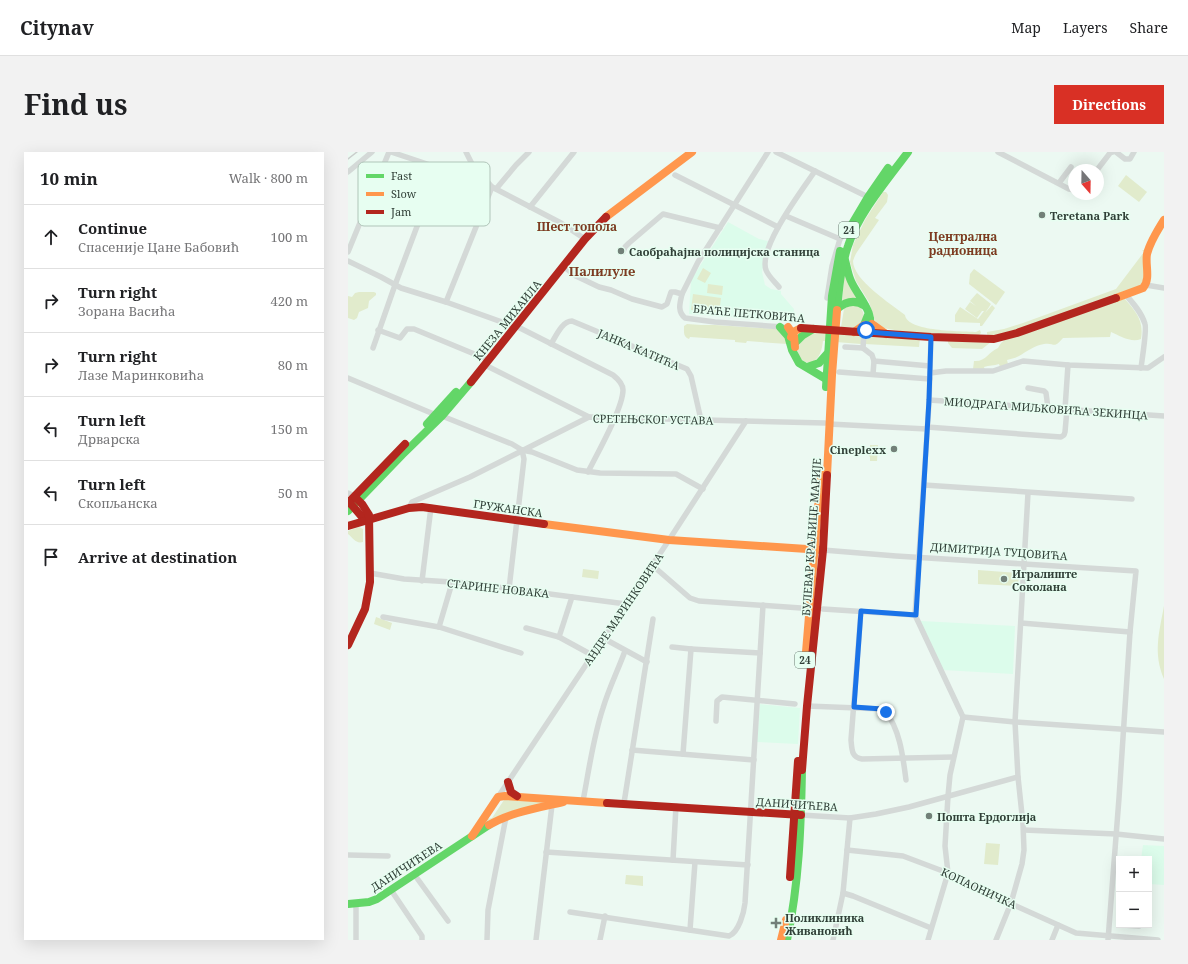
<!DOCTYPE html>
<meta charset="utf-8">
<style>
:root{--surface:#fff;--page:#f2f2f2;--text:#202124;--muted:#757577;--line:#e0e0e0;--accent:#d93025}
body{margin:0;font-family:"Noto Serif",serif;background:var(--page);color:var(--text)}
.controls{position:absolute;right:12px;bottom:12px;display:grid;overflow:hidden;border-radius:0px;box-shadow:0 4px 16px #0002}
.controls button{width:36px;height:36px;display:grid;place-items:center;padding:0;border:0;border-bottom:1px solid var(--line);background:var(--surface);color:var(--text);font:20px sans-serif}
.compass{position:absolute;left:720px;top:12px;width:36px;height:36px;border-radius:50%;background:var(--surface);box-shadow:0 4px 16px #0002;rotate:160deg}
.stop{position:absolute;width:12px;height:12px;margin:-9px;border:3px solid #1a73e8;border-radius:50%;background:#fff}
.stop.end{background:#1a73e8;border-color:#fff;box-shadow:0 1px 4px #0008}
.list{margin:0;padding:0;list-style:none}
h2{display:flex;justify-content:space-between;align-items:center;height:52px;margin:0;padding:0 16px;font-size:17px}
h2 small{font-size:13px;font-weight:400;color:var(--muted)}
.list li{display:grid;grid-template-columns:26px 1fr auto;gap:12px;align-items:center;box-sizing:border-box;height:64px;padding:0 16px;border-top:1px solid var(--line)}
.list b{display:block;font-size:15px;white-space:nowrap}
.list p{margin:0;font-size:13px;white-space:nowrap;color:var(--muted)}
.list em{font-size:13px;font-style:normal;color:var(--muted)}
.icon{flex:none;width:22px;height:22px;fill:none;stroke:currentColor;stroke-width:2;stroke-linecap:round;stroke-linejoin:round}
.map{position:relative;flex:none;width:816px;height:788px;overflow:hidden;border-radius:0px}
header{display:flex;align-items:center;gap:24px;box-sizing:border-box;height:56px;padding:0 20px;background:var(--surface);border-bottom:1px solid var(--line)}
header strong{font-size:19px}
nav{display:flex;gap:22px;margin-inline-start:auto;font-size:14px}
.intro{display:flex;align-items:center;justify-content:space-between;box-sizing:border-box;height:96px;padding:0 24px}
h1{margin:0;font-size:28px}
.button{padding:10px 18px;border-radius:0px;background:var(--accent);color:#fff;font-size:14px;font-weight:700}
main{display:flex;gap:24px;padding:0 24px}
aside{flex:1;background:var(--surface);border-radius:0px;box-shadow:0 4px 16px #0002}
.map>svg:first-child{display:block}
</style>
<header>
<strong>Citynav</strong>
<nav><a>Map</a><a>Layers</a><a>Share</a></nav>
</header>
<div class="intro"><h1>Find us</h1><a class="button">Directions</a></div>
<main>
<aside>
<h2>10 min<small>Walk · 800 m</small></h2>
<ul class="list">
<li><svg class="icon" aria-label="ahead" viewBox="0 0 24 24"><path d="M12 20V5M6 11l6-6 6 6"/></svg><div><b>Continue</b><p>Спасеније Цане Бабовић</p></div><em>100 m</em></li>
<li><svg class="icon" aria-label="right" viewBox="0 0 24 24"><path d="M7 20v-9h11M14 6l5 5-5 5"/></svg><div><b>Turn right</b><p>Зорана Васића</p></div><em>420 m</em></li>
<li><svg class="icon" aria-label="right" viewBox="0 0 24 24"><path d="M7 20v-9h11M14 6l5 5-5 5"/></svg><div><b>Turn right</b><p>Лазе Маринковића</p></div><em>80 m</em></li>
<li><svg class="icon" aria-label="left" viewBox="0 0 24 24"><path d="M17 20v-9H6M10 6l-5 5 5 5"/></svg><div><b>Turn left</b><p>Дрварска</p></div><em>150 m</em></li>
<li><svg class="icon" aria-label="left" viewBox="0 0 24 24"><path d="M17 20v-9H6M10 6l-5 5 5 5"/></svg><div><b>Turn left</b><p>Скопљанска</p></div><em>50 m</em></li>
<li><svg class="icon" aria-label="arrive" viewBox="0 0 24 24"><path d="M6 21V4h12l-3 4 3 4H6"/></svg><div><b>Arrive at destination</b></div></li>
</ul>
</aside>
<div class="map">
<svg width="816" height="788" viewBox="0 0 816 788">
<rect width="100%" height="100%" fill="#ecf9f2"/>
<g fill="#dcfceb">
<polygon points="380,70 411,87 420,89 414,120 417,133 423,137 433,139 433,142 446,157 445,169 341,162 343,128"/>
<polygon points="573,469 667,474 665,522 595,518 573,472"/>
<polygon points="412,552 452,556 450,592 409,590"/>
<polygon points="795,693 816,694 816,733 801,732 801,707 793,707"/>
</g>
<g fill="#e1ebcc">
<polygon points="778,23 799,40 791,50 770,34"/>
<path d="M535,40H538L540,43L539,50L527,66L531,68L509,100C507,103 506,106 505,109C505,128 543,152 557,163C559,180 614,179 628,180L632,178L633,181L631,183L558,180L535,176L528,171L521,150L508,129L502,110L505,93L517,68Z"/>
<path d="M794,98H798C797,110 800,128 790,135L651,184H640L639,182V180L656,177L675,171L768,137L796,100Z"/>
<polygon points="355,116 363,121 357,131 349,127"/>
<polygon points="626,117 657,140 648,153 621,132 622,122"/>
<polygon points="497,119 513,148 494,149"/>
<polygon points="360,132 375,134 374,143 359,141"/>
<polygon points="11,140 26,140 28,141 28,143 21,149 20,156 11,160 9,166 6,168 0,166 0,144 4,145 7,141"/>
<polygon points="629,141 643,152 637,161 644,153 647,156 634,174 632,174 632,171 607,170 607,163 612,155 630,167 636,159 634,159 629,166 617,157 622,150 628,154 622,149"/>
<polygon points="345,142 373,146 371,162 343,158"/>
<path d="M776,146C788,160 796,168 793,187C783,191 772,184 763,180L762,185L715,186C705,198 707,190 696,192C687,193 678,200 671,204C667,206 663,207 659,208L660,212L652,215L651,212C646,214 641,213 636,215L637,218L625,217L626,209C638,210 640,200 650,196L653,191L658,187Z"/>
<path d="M503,152L512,155C519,164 515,169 507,175H493L496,157Z"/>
<path d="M339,172L353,173H367L428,177L434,180L439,192L399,189L398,191L387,190V188L342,185L341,187C335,185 336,180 336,174Z"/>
<path d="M467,180L513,183V192L475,189C471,229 436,204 456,187C458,184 463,182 467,180Z"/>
<polygon points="518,183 572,186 571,195 517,192"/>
<polygon points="600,189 643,190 634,197 604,196 600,191"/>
<polygon points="522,293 530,293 529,309 522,309 522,305 520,302 522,300"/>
<path d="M11,375L15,377V390C8,392 5,386 0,382V379Z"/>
<polygon points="235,417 251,419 250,427 234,425"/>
<polygon points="630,418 671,421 670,434 630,432"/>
<path d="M816,454V527C805,501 811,481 816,454Z"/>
<polygon points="28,465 44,471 42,478 26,472"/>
<polygon points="159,647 199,650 136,671 139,667 144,666 156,648"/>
<polygon points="638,691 652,692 650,713 636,712"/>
<polygon points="278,723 295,724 295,734 277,732"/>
</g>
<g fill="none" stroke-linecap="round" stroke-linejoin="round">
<g stroke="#d4d9d7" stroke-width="5.5">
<polyline points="43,0 91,16 132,33 144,35 98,150"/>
<polyline points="118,0 124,12 144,35 213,71 237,87"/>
<polyline points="428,0 520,45"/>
<polyline points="650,0 721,37 726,38"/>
<polyline points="768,0 777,7 782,7 786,0"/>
<polyline points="749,18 762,1 765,0"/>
<polyline points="0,20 24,0"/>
<polyline points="327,23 430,75"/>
<polyline points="711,31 723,15"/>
<polyline points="148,37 168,13 181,0"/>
<polyline points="182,55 226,0"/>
<polyline points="438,64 492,87 503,74"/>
<polyline points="0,100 41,0"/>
<polyline points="275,100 277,95 281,91 315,62 372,76"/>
<polyline points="0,109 33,125 53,136 98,150 162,173"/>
<path d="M215,114L228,124L251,135L263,138L284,147L314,155L319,152L323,140H327L334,142C332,151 329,159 337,166L367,170L435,175"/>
<polyline points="798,133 816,136"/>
<path d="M431,135C427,130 420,124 418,118C410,96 454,38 467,19"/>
<polyline points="334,142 350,110 420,0"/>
<path d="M778,143C785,151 794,161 797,172C799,178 794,207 793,216"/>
<polyline points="479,146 484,114 492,87"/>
<path d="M168,174L265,223C270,227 275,232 275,238C275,256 249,302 240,320"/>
<polyline points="30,178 52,186 59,177 66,177 136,206"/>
<polyline points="516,180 515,196 524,203 526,209 582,214"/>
<path d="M203,192C208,184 214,169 224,169L339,217L343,224L353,268"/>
<polyline points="497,195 515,196"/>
<polyline points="25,196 47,133 91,16"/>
<polyline points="137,213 241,265"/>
<polyline points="491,220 582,227"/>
<polyline points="582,221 598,219 645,219 675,209 720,213 800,216 816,205"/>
<polyline points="525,222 526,209"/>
<polyline points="0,226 88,263"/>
<polyline points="680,236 696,239 698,241 700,256"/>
<polyline points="581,248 816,264"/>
<polyline points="717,257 720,213"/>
<polyline points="94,264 164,292 174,298 184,300 229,318 252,321 328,322 355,337"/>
<polyline points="481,272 579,277"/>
<polyline points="579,275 713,285 716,283 717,280 719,257"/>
<polyline points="576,333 784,347"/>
<polyline points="0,341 6,344"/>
<polyline points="61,356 64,350 122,325 241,265 477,271"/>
<polyline points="475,398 548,404 788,419 782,480 771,646 760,788"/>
<polyline points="304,413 342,446 351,449 453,456"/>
<polyline points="22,421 56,427 119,431 278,452"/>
<polyline points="74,429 83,355"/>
<polyline points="161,437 176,307 174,298"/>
<polyline points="475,457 567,463"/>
<path d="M513,459L503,588C504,597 503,605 514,607L605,605"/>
<polyline points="35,465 91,475 173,501"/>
<polyline points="673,471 782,480"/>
<polyline points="91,475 104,431"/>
<polyline points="178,476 211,485 244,503"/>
<polyline points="211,485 224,445"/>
<polyline points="255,486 299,510"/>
<polyline points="324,495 343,497 335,602"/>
<polyline points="343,497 412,501"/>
<path d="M459,554L535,557L537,559C552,577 555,605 558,628"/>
<polyline points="615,565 667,570 816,580"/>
<polyline points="368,569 369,549 374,545 447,552"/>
<polyline points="284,598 406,608"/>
<polyline points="150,645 321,388 398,269"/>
<path d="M235,649C241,618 245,586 255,556C261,536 270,518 277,499"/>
<polyline points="276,651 305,467"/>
<polyline points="453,663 502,666 528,662 561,655 670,625"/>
<polyline points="676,678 768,682 816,687"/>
<polyline points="499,698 555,704 600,721 621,733 728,781 810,788"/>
<polyline points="198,700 400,713"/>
<polyline points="0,703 40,704"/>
<polyline points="325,708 328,654"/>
<polyline points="66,722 100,769"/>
<polyline points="43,738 74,784 74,788"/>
<polyline points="495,741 505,744 583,776"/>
<path d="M222,760L381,784C391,780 396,760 397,751L415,453"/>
<polyline points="775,773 791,774"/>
<polyline points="342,778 347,710"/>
<polyline points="8,788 8,752"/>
<polyline points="139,788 140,758 158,665"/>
<polyline points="188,788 204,653"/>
<polyline points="252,788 257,764"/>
<polyline points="485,788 495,741 502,666"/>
<polyline points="580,788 600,721 597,694 600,644 602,623 615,565 567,463 581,251 583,185"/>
<polyline points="648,788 663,751 674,712 676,698 675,672 670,625 667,570 680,341"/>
<polyline points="704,788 710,773"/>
</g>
<g stroke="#63d668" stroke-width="8">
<polyline points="504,72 520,45 540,16"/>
<path d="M497,108C499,115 500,123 503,129C510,145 529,162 520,180L516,173L520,163"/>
<path d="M489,157C498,149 507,147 517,154"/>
<path d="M489,158C491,136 493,114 500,94C510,62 540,27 560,0"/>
<polyline points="432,175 440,184 444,198 451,211 478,227"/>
<polyline points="447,191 455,183 465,177"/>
<polyline points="459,215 471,211 479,202"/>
<polyline points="478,235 484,144 492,99"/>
<polyline points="79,272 108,240"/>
<polyline points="0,359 54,303 94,264 123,230"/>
<polyline points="0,752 21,750 29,747 141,673"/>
<path d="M439,788C451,732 453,675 454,618"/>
</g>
<g stroke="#ff974d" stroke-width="8">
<polyline points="258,65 344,0"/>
<path d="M768,146L795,136C803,127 797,113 799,102C802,90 809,79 816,68"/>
<polyline points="524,172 538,182"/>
<polyline points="440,175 446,184 447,195"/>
<polyline points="506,180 516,173"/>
<polyline points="443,185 445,180 453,176"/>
<polyline points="479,323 484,223 489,158"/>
<polyline points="196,372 321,388 474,398"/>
<polyline points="457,512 473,320"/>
<path d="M141,673C163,660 190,656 215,650"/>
<polyline points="124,684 150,645 157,644 259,651"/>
<polyline points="433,788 438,768"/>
</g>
<g stroke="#b3261e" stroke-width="8">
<polyline points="453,176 583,185 646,187 669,181 768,146"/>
<polyline points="123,230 237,87 258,65"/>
<polyline points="0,351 57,292"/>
<polyline points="3,352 14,365 20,368"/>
<polyline points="0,374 61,356 74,355 196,372"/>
<polyline points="0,493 17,457 22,430 21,363 14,352 8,346"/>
<polyline points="454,618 459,554 475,398 479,323"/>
<polyline points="160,630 163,640 169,644"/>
<polyline points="259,651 453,663"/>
<polyline points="442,725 450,609"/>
</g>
<polyline stroke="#cacecc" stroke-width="1.5" points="0,7 9,0"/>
</g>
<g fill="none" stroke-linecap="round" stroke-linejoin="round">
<polyline stroke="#1a73e8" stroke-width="5" points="518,178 520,180 583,185 581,248 568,463 513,459 506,555 534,557 538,560"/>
</g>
<g fill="#728078" stroke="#e7fef1" stroke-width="1.5">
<circle cx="694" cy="63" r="4"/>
<circle cx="273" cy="99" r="4"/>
<circle cx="546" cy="297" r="4"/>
<circle cx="656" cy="427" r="4"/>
<circle cx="581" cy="664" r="4"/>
<path d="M426 765h4v4h4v4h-4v4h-4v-4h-4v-4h4z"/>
</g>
<g text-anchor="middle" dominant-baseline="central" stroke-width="3" stroke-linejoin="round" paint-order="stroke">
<g fill="#e7fef1" stroke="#67786f" stroke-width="1">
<rect x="491" y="70" width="20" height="16" rx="3"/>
<rect x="447" y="500" width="20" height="16" rx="3"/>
</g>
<g font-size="10" font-weight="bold" fill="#303f37">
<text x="501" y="78">24</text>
<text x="457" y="508">24</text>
</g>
<g font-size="11" font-weight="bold" fill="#303f37" stroke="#e7fef1" text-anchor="start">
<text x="702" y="63">Teretana Park</text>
<text x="281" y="99">Саобраћајна полицијска станица</text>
<text x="538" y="297" text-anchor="end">Cineplexx</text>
<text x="664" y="421">Игралиште<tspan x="664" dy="13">Соколана</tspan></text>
<text x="589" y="664">Пошта Ердоглија</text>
<text x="437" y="765">Поликлиника<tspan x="437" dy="13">Живановић</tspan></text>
</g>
<g font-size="11" fill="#303f37" stroke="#e7fef1">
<text transform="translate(401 161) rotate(5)">БРАЋЕ ПЕТКОВИЋА</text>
<text transform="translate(159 168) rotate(-51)">КНЕЗА МИХАИЛА</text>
<text transform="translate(291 197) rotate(23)">ЈАНКА КАТИЋА</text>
<text transform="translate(698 256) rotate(4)">МИОДРАГА МИЉКОВИЋА ЗЕКИНЦА</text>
<text transform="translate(305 267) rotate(1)">СРЕТЕЊСКОГ УСТАВА</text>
<text transform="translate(160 356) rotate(8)">ГРУЖАНСКА</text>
<text transform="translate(463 385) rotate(-86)">БУЛЕВАР КРАЉИЦЕ МАРИЈЕ</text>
<text transform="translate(651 399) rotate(4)">ДИМИТРИЈА ТУЦОВИЋА</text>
<text transform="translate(150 436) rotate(6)">СТАРИНЕ НОВАКА</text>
<text transform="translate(275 457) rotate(-56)">АНДРЕ МАРИНКОВИЋА</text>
<text transform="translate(449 652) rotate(4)">ДАНИЧИЋЕВА</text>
<text transform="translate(58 714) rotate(-33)">ДАНИЧИЋЕВА</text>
<text transform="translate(631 736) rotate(25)">КОПАОНИЧКА</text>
</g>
<g font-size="12" font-weight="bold" fill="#7d3b21" stroke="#e7fef1">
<text x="229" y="74">Шест топола</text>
<text x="615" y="84">Централна<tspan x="615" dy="14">радионица</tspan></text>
</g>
<g font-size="13" font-weight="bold" fill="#7d3b21" stroke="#e7fef1">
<text x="254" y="119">Палилуле</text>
</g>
</g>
<rect x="10" y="10" width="132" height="64" rx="6" fill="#e7fef1" stroke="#b0c5b9" stroke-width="1"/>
<rect x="18" y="22" width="18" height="4" fill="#63d668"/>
<rect x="18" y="40" width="18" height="4" fill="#ff974d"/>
<rect x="18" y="58" width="18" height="4" fill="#b3261e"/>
<g font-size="11" fill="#303f37">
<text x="43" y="28">Fast</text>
<text x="43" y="46">Slow</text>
<text x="43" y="64">Jam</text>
</g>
</svg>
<div class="controls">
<button>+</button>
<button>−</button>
</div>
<svg class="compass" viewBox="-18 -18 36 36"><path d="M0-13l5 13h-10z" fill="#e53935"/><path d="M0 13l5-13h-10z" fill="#757577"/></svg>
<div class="stop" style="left:518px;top:178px"></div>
<div class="stop end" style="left:538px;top:560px"></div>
</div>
</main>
